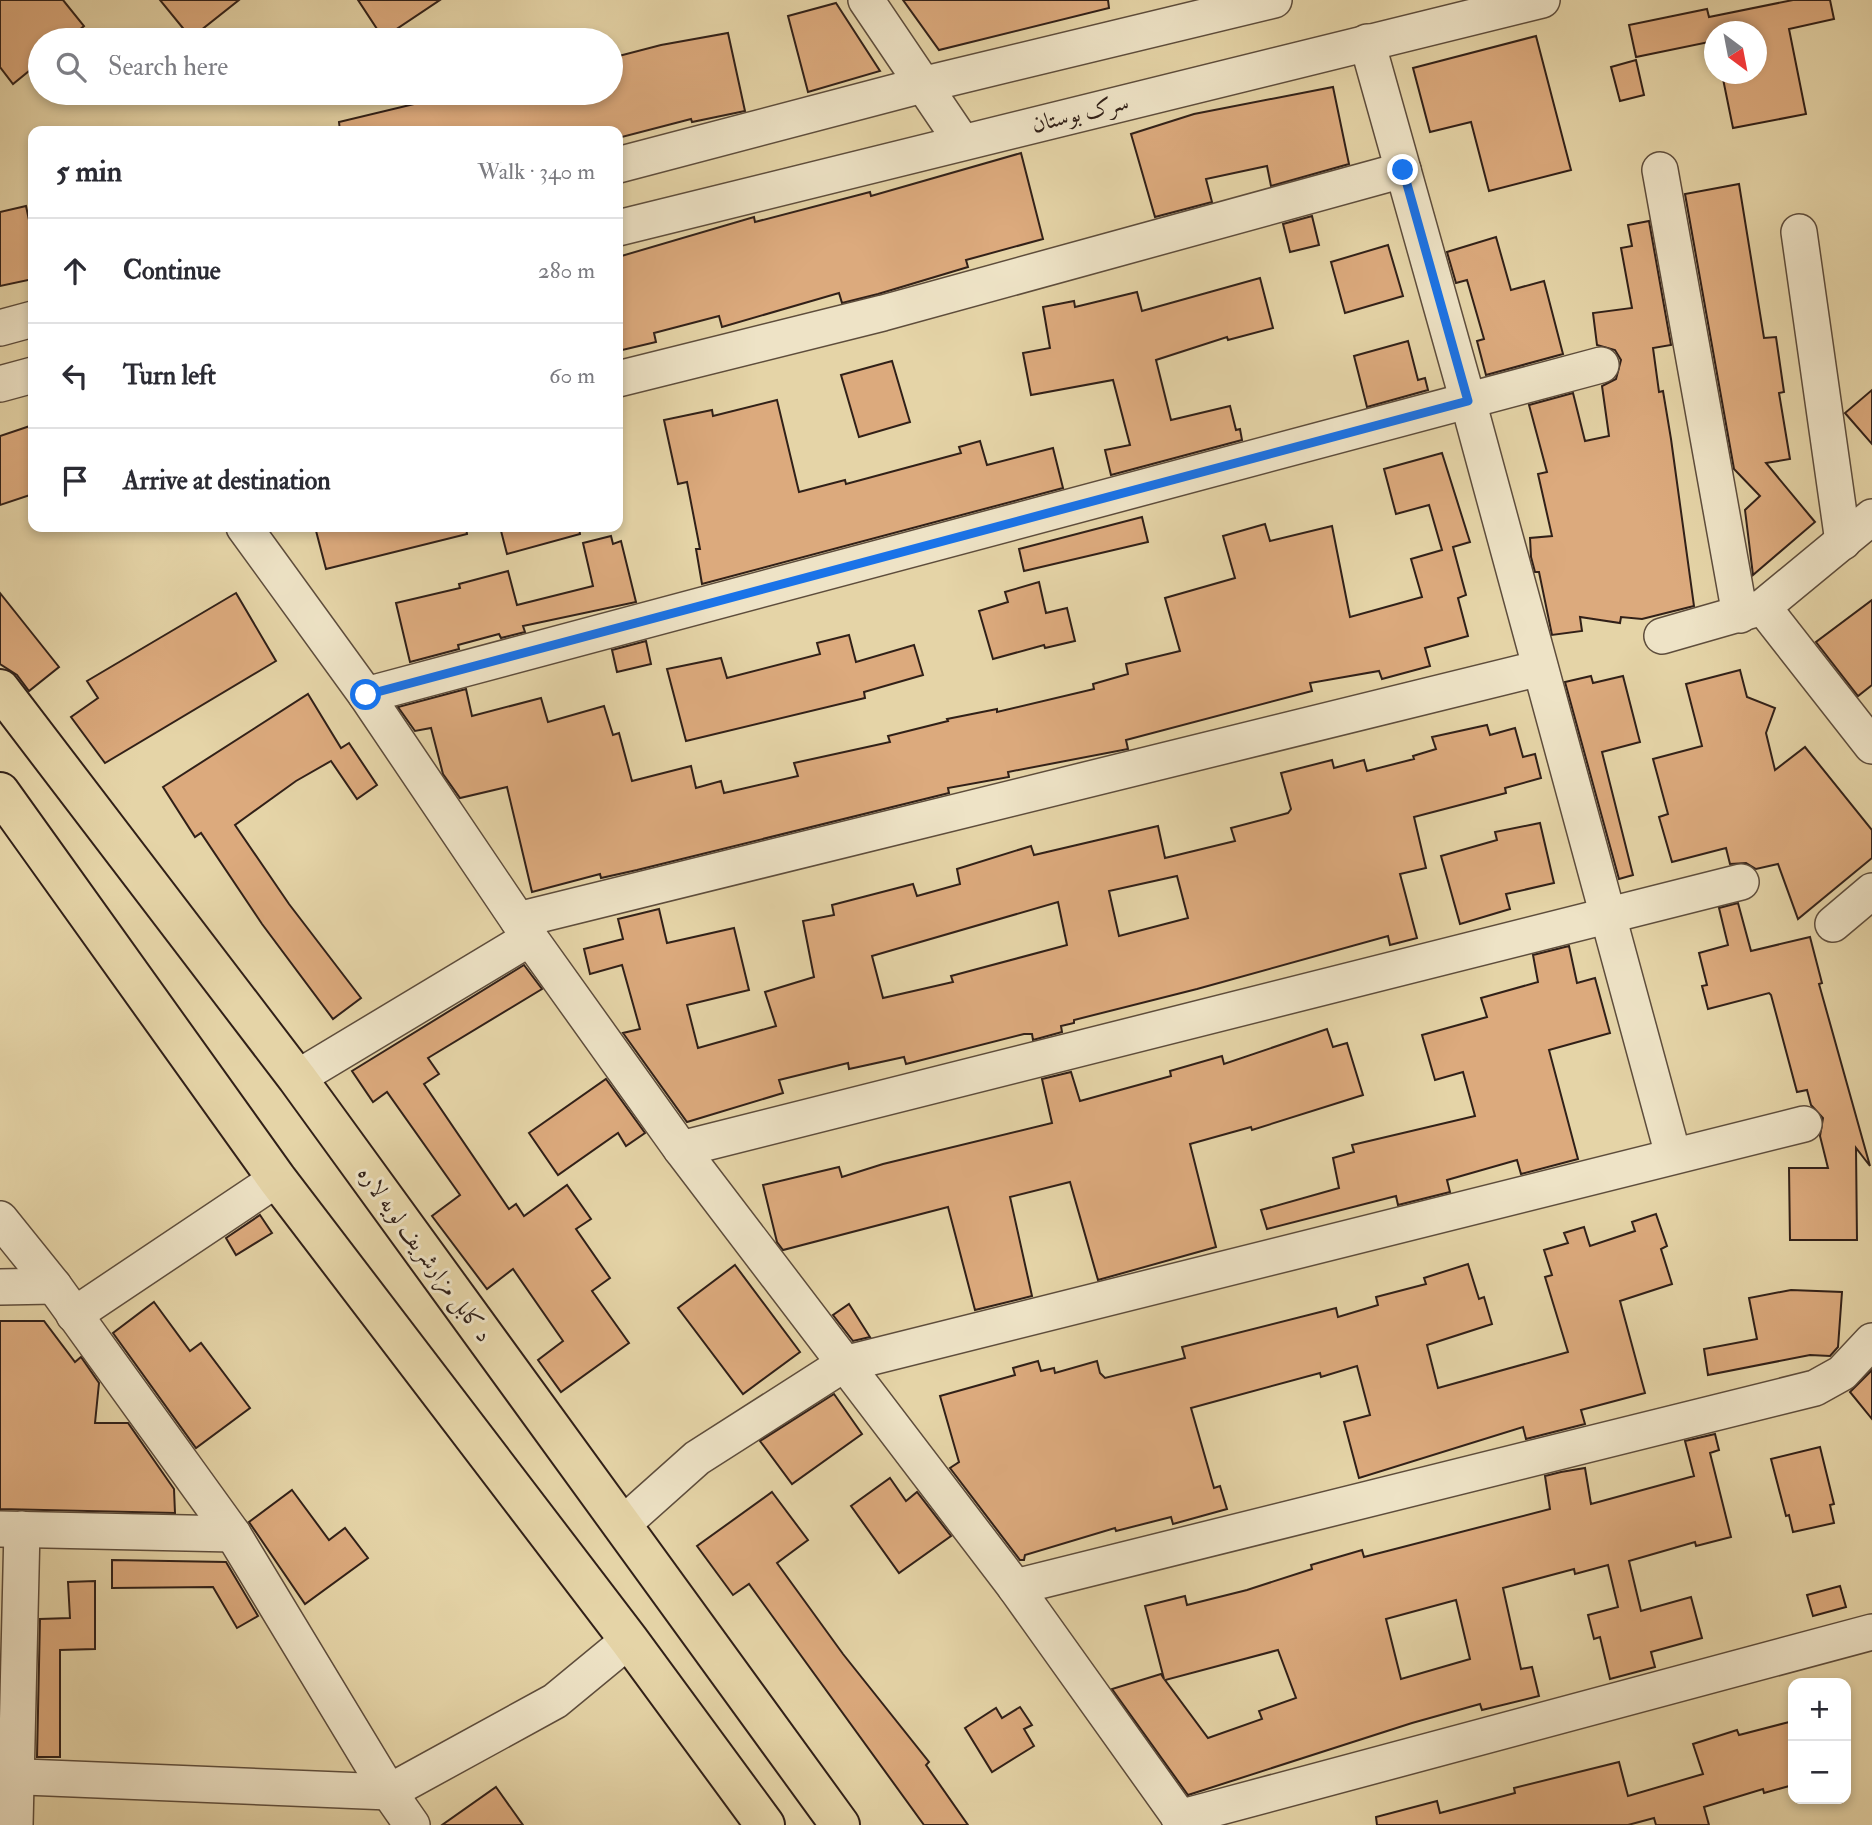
<!DOCTYPE html>
<meta charset="utf-8">
<style>
:root{--surface:#fff;--page:#f2f2f3;--text:#2b2b33;--muted:#7c7c81;--line:#e1e1e2}
body{margin:0;font-family:"IM FELL Double Pica",Amiri,serif;background:var(--page);color:var(--text)}
.controls{position:absolute;right:21px;bottom:21px;display:grid;overflow:hidden;border-radius:14px;box-shadow:0 4px 10px #0003}
.controls button{width:63px;height:63px;display:grid;place-items:center;padding:0;border:0;border-bottom:2px solid var(--line);background:var(--surface);color:var(--text);font:35px sans-serif}
.compass{position:absolute;left:1704px;top:21px;width:63px;height:63px;border-radius:50%;background:var(--surface);box-shadow:0 4px 10px #0003;rotate:148deg}
.stop{position:absolute;width:21px;height:21px;margin:-16px;border:5px solid #1a73e8;border-radius:50%;background:#fff}
.stop.end{background:#1a73e8;border-color:#fff;box-shadow:0 2px 7px #0008}
.list{margin:0;padding:0;list-style:none}
h2{display:flex;justify-content:space-between;align-items:center;height:91px;margin:0;padding:0 28px;font-size:30px}
h2 small{font-size:23px;font-weight:400;color:var(--muted)}
.list li{display:grid;grid-template-columns:46px 1fr auto;gap:21px;align-items:center;box-sizing:border-box;height:105px;padding:0 28px;border-top:2px solid var(--line)}
.list b{display:block;font-size:26px;white-space:nowrap}
.list em{font-size:23px;font-style:normal;color:var(--muted)}
.icon{flex:none;width:38px;height:38px;fill:none;stroke:currentColor;stroke-width:2;stroke-linecap:round;stroke-linejoin:round}
.map{position:relative;flex:none;width:1872px;height:1825px;overflow:hidden}
.search{position:absolute;background:var(--surface);box-shadow:0 4px 10px #0003;left:28px;top:28px;width:595px;height:77px;display:flex;align-items:center;gap:18px;box-sizing:border-box;padding:0 24px;border-radius:38px;color:var(--muted);font-size:26px}
.panel{position:absolute;background:var(--surface);box-shadow:0 4px 10px #0003;left:28px;top:126px;width:595px;height:406px;border-radius:14px}
.map>svg:first-child{display:block}
</style>
<div class="map">
<svg width="1872" height="1825" viewBox="0 0 1872 1825">
<rect width="100%" height="100%" fill="#e5d4a7"/>
<filter id="stains"><feTurbulence type="fractalNoise" baseFrequency=".00286" numOctaves="4"/><feColorMatrix values="0 0 0 0 .2 0 0 0 0 .09 0 0 0 0 .02 0 0 0 .5 -.17"/></filter>
<radialGradient id="worn" r=".72"><stop offset=".6" stop-color="#630" stop-opacity="0"/><stop offset="1" stop-color="#630" stop-opacity=".3"/></radialGradient>
<g fill="#dcaa7d" stroke="#312018" stroke-width="2" fill-rule="evenodd">
<polygon points="0,0 63,0 84,26 67,40 40,40 40,62 13,84 0,67"/>
<polygon points="160,0 239,0 191,38"/>
<polygon points="358,0 440,0 383,38"/>
<polygon points="903,0 1108,0 1109,8 939,50"/>
<polygon points="1793,0 1830,0 1834,19 1789,29 1806,114 1733,128 1722,74 1756,74 1756,32 1714,32 1714,41 1636,57 1629,25 1707,9 1709,17"/>
<polygon points="836,3 880,71 808,92 788,16"/>
<polygon points="728,33 745,111 692,122 691,119 618,138 618,131 340,131 339,122 460,93 611,93 611,58 661,45"/>
<polygon points="1536,36 1571,170 1489,191 1471,122 1430,132 1413,68"/>
<polygon points="1636,60 1644,95 1620,101 1611,67"/>
<polygon points="1333,87 1349,164 1271,186 1267,166 1206,179 1212,202 1155,217 1131,134 1194,114"/>
<polygon points="1021,153 1043,239 966,260 968,267 878,294 842,303 839,293 722,327 719,316 654,333 656,342 618,351 618,257 754,217 755,222 870,192 871,196"/>
<polygon points="1739,184 1764,338 1776,337 1784,392 1779,393 1790,459 1766,463 1815,522 1753,575 1745,510 1760,496 1734,469 1685,194"/>
<polygon points="26,206 33,239 33,279 0,286 0,212"/>
<polygon points="1312,216 1319,245 1290,252 1283,224"/>
<polygon points="1649,221 1671,345 1653,348 1659,392 1663,391 1671,439 1694,606 1642,619 1621,617 1620,623 1580,617 1582,631 1552,635 1539,572 1535,572 1531,557 1530,538 1552,536 1538,474 1547,472 1529,405 1573,393 1585,441 1609,436 1602,386 1616,379 1621,360 1615,350 1597,345 1593,313 1632,308 1621,248 1632,246 1628,225"/>
<polygon points="1496,237 1511,290 1544,281 1563,354 1486,375 1477,341 1484,339 1467,280 1456,283 1447,252"/>
<polygon points="1388,245 1403,296 1345,313 1331,262"/>
<polygon points="1260,278 1273,328 1228,340 1227,337 1156,360 1171,420 1230,406 1236,430 1240,429 1242,440 1111,475 1105,450 1130,445 1113,380 1031,395 1023,353 1050,348 1043,307 1074,301 1075,307 1137,292 1142,311"/>
<polygon points="1408,341 1418,380 1425,378 1428,390 1367,407 1354,356"/>
<polygon points="892,361 910,422 859,437 841,375"/>
<polygon points="1872,390 1872,444 1845,413"/>
<polygon points="777,400 799,492 845,480 846,484 961,453 959,447 980,441 987,465 1053,448 1063,488 702,584 696,549 700,549 687,482 678,484 664,420 712,410 713,416"/>
<polygon points="33,425 33,494 0,505 0,436"/>
<polygon points="1442,453 1470,542 1453,547 1466,595 1458,598 1468,636 1425,648 1430,666 1382,679 1379,671 1310,683 1312,691 1126,740 1128,749 1008,772 1009,777 948,788 949,793 637,870 601,878 600,874 532,892 507,787 460,798 443,774 431,728 415,731 398,707 466,689 472,716 541,698 548,722 604,706 613,735 619,733 632,781 691,766 696,788 721,781 724,793 798,776 794,763 890,742 888,736 948,721 947,719 997,709 997,712 1094,689 1093,684 1128,674 1126,664 1180,651 1165,598 1235,578 1223,536 1265,524 1270,541 1332,526 1350,617 1422,597 1411,559 1442,550 1429,505 1396,514 1384,469"/>
<polygon points="1142,517 1148,542 1024,571 1019,549"/>
<polygon points="315,527 466,527 467,534 326,569"/>
<polygon points="500,527 579,527 580,534 507,554"/>
<polygon points="611,536 613,544 621,541 636,602 523,626 525,632 501,638 499,634 458,645 459,649 410,662 396,603 460,588 459,584 508,571 517,605 593,586 583,543"/>
<polygon points="1039,582 1046,613 1067,608 1075,641 1045,648 1044,645 993,659 979,611 1008,602 1005,592"/>
<polygon points="0,593 59,667 29,691 17,675 0,664"/>
<polygon points="236,593 276,661 105,763 71,717 98,698 87,681"/>
<polygon points="1872,600 1872,685 1858,696 1816,642"/>
<polygon points="849,635 856,662 914,645 923,675 864,692 865,698 686,741 667,669 721,658 727,678 820,654 817,643"/>
<polygon points="646,641 651,664 617,672 612,650"/>
<polygon points="1740,670 1747,697 1775,708 1766,733 1775,770 1805,747 1872,830 1872,858 1798,919 1778,864 1756,869 1746,863 1730,864 1726,848 1672,862 1659,817 1668,814 1653,759 1702,746 1686,684"/>
<polygon points="1591,676 1593,683 1623,676 1640,742 1602,752 1633,875 1619,879 1565,682"/>
<polygon points="308,694 341,748 349,743 377,785 357,799 331,761 296,781 235,825 289,904 361,998 333,1019 262,924 201,833 195,837 163,787"/>
<path d="M1487,725L1490,735L1515,728L1523,757L1535,754L1541,778L1505,788L1506,793L1414,817L1426,868L1400,874L1417,938L1390,945L1388,936L1197,989L1074,1020V1023L1061,1026L1062,1032L1033,1040L1032,1034H1024L906,1064L904,1057L849,1069L848,1063L779,1080L783,1093L687,1122L623,1033L640,1029L622,965L590,974L584,949L623,939L618,919L659,909L667,943L734,928L749,990L687,1005L698,1048L776,1026L765,992L814,977L803,921L834,915L832,905L913,884L917,896L960,884L957,869L1031,846L1034,855L1158,826L1165,858L1235,841L1231,828L1288,813L1291,809L1281,773L1332,760L1334,768L1364,760L1367,771L1414,759L1413,756L1436,749L1432,737ZM1177,876L1188,918L1119,936L1109,891ZM1058,902L1067,945L951,976L953,982L883,998L872,956Z"/>
<polygon points="1540,823 1554,883 1506,894 1510,909 1460,924 1441,856 1497,840 1495,832"/>
<polygon points="1738,903 1751,951 1810,937 1822,983 1819,984 1870,1166 1856,1148 1857,1240 1790,1240 1789,1168 1828,1168 1820,1136 1823,1118 1811,1105 1807,1090 1797,1092 1771,995 1769,993 1708,1009 1702,986 1707,985 1699,953 1728,945 1719,908"/>
<polygon points="1569,946 1577,983 1595,978 1610,1033 1549,1050 1578,1159 1521,1174 1517,1160 1447,1180 1450,1192 1398,1205 1396,1196 1267,1229 1261,1210 1339,1188 1333,1158 1354,1152 1352,1145 1475,1116 1463,1072 1435,1080 1422,1035 1487,1017 1481,998 1538,982 1533,955"/>
<polygon points="524,965 542,989 428,1058 439,1074 424,1084 509,1209 516,1204 524,1216 567,1185 591,1219 576,1229 610,1278 592,1291 629,1343 561,1392 538,1360 563,1341 513,1269 487,1289 432,1216 460,1195 387,1092 373,1102 352,1071"/>
<polygon points="1327,1029 1333,1047 1347,1043 1363,1095 1252,1130 1251,1127 1190,1144 1216,1247 1098,1280 1070,1182 1010,1197 1032,1296 975,1310 948,1207 783,1250 777,1242 763,1185 839,1167 842,1177 883,1164 1052,1123 1042,1079 1071,1072 1080,1101 1171,1076 1170,1071 1222,1056 1224,1064"/>
<polygon points="606,1079 645,1133 626,1146 618,1133 558,1175 529,1133"/>
<polygon points="1656,1214 1667,1246 1661,1249 1672,1284 1620,1301 1645,1393 1581,1410 1585,1424 1526,1439 1523,1427 1359,1478 1344,1422 1370,1415 1357,1366 1321,1377 1320,1373 1191,1408 1214,1488 1220,1486 1227,1509 1173,1524 1171,1517 1116,1531 1115,1528 1025,1555 1024,1560 1020,1560 950,1468 959,1462 940,1396 1015,1375 1013,1368 1038,1361 1041,1371 1054,1368 1055,1373 1097,1361 1100,1373 1105,1378 1185,1358 1182,1347 1336,1308 1338,1317 1378,1305 1376,1297 1426,1284 1424,1278 1468,1264 1479,1299 1484,1297 1492,1324 1427,1345 1438,1388 1568,1352 1545,1277 1552,1275 1544,1250 1568,1243 1564,1233 1584,1227 1590,1246 1635,1231 1632,1222"/>
<polygon points="260,1215 272,1233 236,1255 226,1238"/>
<polygon points="735,1265 800,1352 743,1394 678,1308"/>
<polygon points="1791,1290 1842,1292 1838,1347 1830,1356 1810,1355 1708,1375 1704,1349 1757,1339 1749,1298"/>
<polygon points="154,1302 190,1351 201,1343 250,1408 196,1448 113,1333"/>
<polygon points="849,1304 870,1337 853,1341 833,1315"/>
<polygon points="0,1321 44,1321 75,1362 81,1357 99,1383 95,1423 128,1423 174,1489 175,1513 0,1509"/>
<polygon points="1872,1370 1872,1419 1850,1392"/>
<polygon points="834,1394 862,1434 792,1484 760,1441"/>
<path d="M1715,1434L1719,1450L1710,1453L1731,1537L1696,1546L1695,1542L1629,1561L1641,1611L1691,1597L1702,1638L1651,1652L1655,1667L1610,1679L1600,1637L1594,1639L1588,1615L1618,1607L1608,1565L1575,1574L1574,1569L1503,1588L1521,1669L1532,1667L1539,1696L1482,1710L1480,1704L1412,1723L1188,1795L1112,1689L1161,1674L1164,1679L1145,1606L1185,1596L1187,1605L1247,1590L1312,1569L1311,1565L1362,1550L1364,1557L1550,1509L1545,1476L1561,1472L1585,1468L1591,1504L1694,1476L1685,1441ZM1456,1600L1470,1659L1401,1679L1386,1619ZM1278,1650L1296,1698L1259,1711L1262,1719L1208,1738L1165,1680Z"/>
<polygon points="1820,1447 1834,1504 1830,1505 1834,1523 1793,1532 1789,1515 1786,1516 1771,1459"/>
<polygon points="890,1478 906,1501 917,1492 951,1536 899,1573 851,1506"/>
<polygon points="292,1490 329,1540 345,1528 368,1558 305,1604 249,1522"/>
<polygon points="772,1492 808,1540 777,1563 843,1654 929,1762 926,1765 968,1825 924,1825 749,1584 733,1595 697,1546"/>
<polygon points="112,1560 226,1562 258,1616 237,1628 213,1587 112,1588"/>
<polygon points="95,1581 95,1649 60,1650 60,1757 37,1757 40,1619 70,1618 68,1582"/>
<polygon points="1840,1586 1846,1607 1813,1616 1807,1595"/>
<polygon points="1020,1707 1032,1725 1024,1729 1034,1746 992,1772 965,1728 996,1708 1002,1718"/>
<polygon points="1793,1721 1793,1785 1764,1793 1763,1789 1704,1807 1709,1825 1656,1825 1654,1818 1628,1825 1377,1825 1376,1817 1437,1801 1440,1813 1515,1793 1514,1788 1619,1762 1628,1796 1703,1774 1693,1744 1737,1730 1739,1735"/>
<polygon points="496,1787 523,1825 442,1825"/>
</g>
<g fill="none" stroke-linecap="round" stroke-linejoin="round">
<defs>
<g id="minor">
<polyline points="866,0 962,142"/>
<polyline points="1367,42 1468,401 1673,1155"/>
<polyline points="618,165 926,84 1274,0"/>
<polyline points="1660,170 1740,615"/>
<polyline points="618,228 1542,0"/>
<polyline points="1799,232 1843,542"/>
<polyline points="0,328 33,319"/>
<polyline points="618,379 883,313 1403,170"/>
<polyline points="0,384 33,375"/>
<polyline points="244,527 366,695 530,938 681,1149 1015,1587 1185,1825"/>
<polyline points="1763,607 1872,746"/>
<polyline points="1662,636 1763,607 1872,517"/>
<polyline points="366,695 1601,365"/>
<polyline points="518,920 1540,668"/>
<polyline points="1833,924 1872,891"/>
<polyline points="297,1078 530,938"/>
<polyline points="681,1149 1741,882"/>
<polyline points="0,1219 54,1286 233,1534 389,1792 412,1825"/>
<polyline points="0,1287 54,1286"/>
<polyline points="74,1315 277,1179"/>
<polyline points="622,1525 697,1458 844,1364 1804,1124"/>
<polyline points="0,1529 233,1534"/>
<polyline points="1015,1587 1815,1388 1842,1373 1872,1341"/>
<polyline points="0,1776 389,1792 555,1701 629,1640"/>
<polyline points="1179,1818 1872,1632"/>
<polyline points="15,1825 22,1529"/>
</g>
<g id="highway">
<polyline points="0,689 297,1078 840,1825"/>
<polyline points="0,792 277,1179 629,1640 765,1825"/>
</g>
</defs>
<use href="#minor" stroke="#5e4d3c" stroke-width="38"/>
<use href="#highway" stroke="#312018" stroke-width="42"/>
<use href="#minor" stroke="#eee3c6" stroke-width="35"/>
<use href="#highway" stroke="#e5d4a7" stroke-width="38"/>
</g>
<g fill="none" stroke-linecap="round" stroke-linejoin="round">
<polyline stroke="#1a73e8" stroke-width="9" points="366,695 1468,401 1403,170"/>
</g>
<g text-anchor="middle" dominant-baseline="central" stroke-width="6" stroke-linejoin="round" paint-order="stroke">
<g font-size="23" fill="#312018" stroke="#eee3c6">
<text transform="translate(1080 113) rotate(-14)">سرک بوستان</text>
<text transform="translate(425 1254) rotate(54)">د کابل مزارشریف لویه لاره</text>
</g>
</g>
<rect width="100%" height="100%" filter="url(#stains)"/>
<rect width="100%" height="100%" fill="url(#worn)"/>
</svg>
<div class="controls">
<button>+</button>
<button>−</button>
</div>
<svg class="compass" viewBox="-18 -18 36 36"><path d="M0-13l5 13h-10z" fill="#e53935"/><path d="M0 13l5-13h-10z" fill="#7c7c81"/></svg>
<div class="stop" style="left:366px;top:695px"></div>
<div class="stop end" style="left:1403px;top:170px"></div>
<div class="search"><svg class="icon" aria-label="search" viewBox="0 0 24 24"><circle cx="10" cy="10" r="6"/><path d="M15 15l6 6"/></svg>Search here</div>
<section class="panel">
<h2>5 min<small>Walk · 340 m</small></h2>
<ul class="list">
<li><svg class="icon" aria-label="ahead" viewBox="0 0 24 24"><path d="M12 20V5M6 11l6-6 6 6"/></svg><div><b>Continue</b></div><em>280 m</em></li>
<li><svg class="icon" aria-label="left" viewBox="0 0 24 24"><path d="M17 20v-9H6M10 6l-5 5 5 5"/></svg><div><b>Turn left</b></div><em>60 m</em></li>
<li><svg class="icon" aria-label="arrive" viewBox="0 0 24 24"><path d="M6 21V4h12l-3 4 3 4H6"/></svg><div><b>Arrive at destination</b></div></li>
</ul>
</section>
</div>
